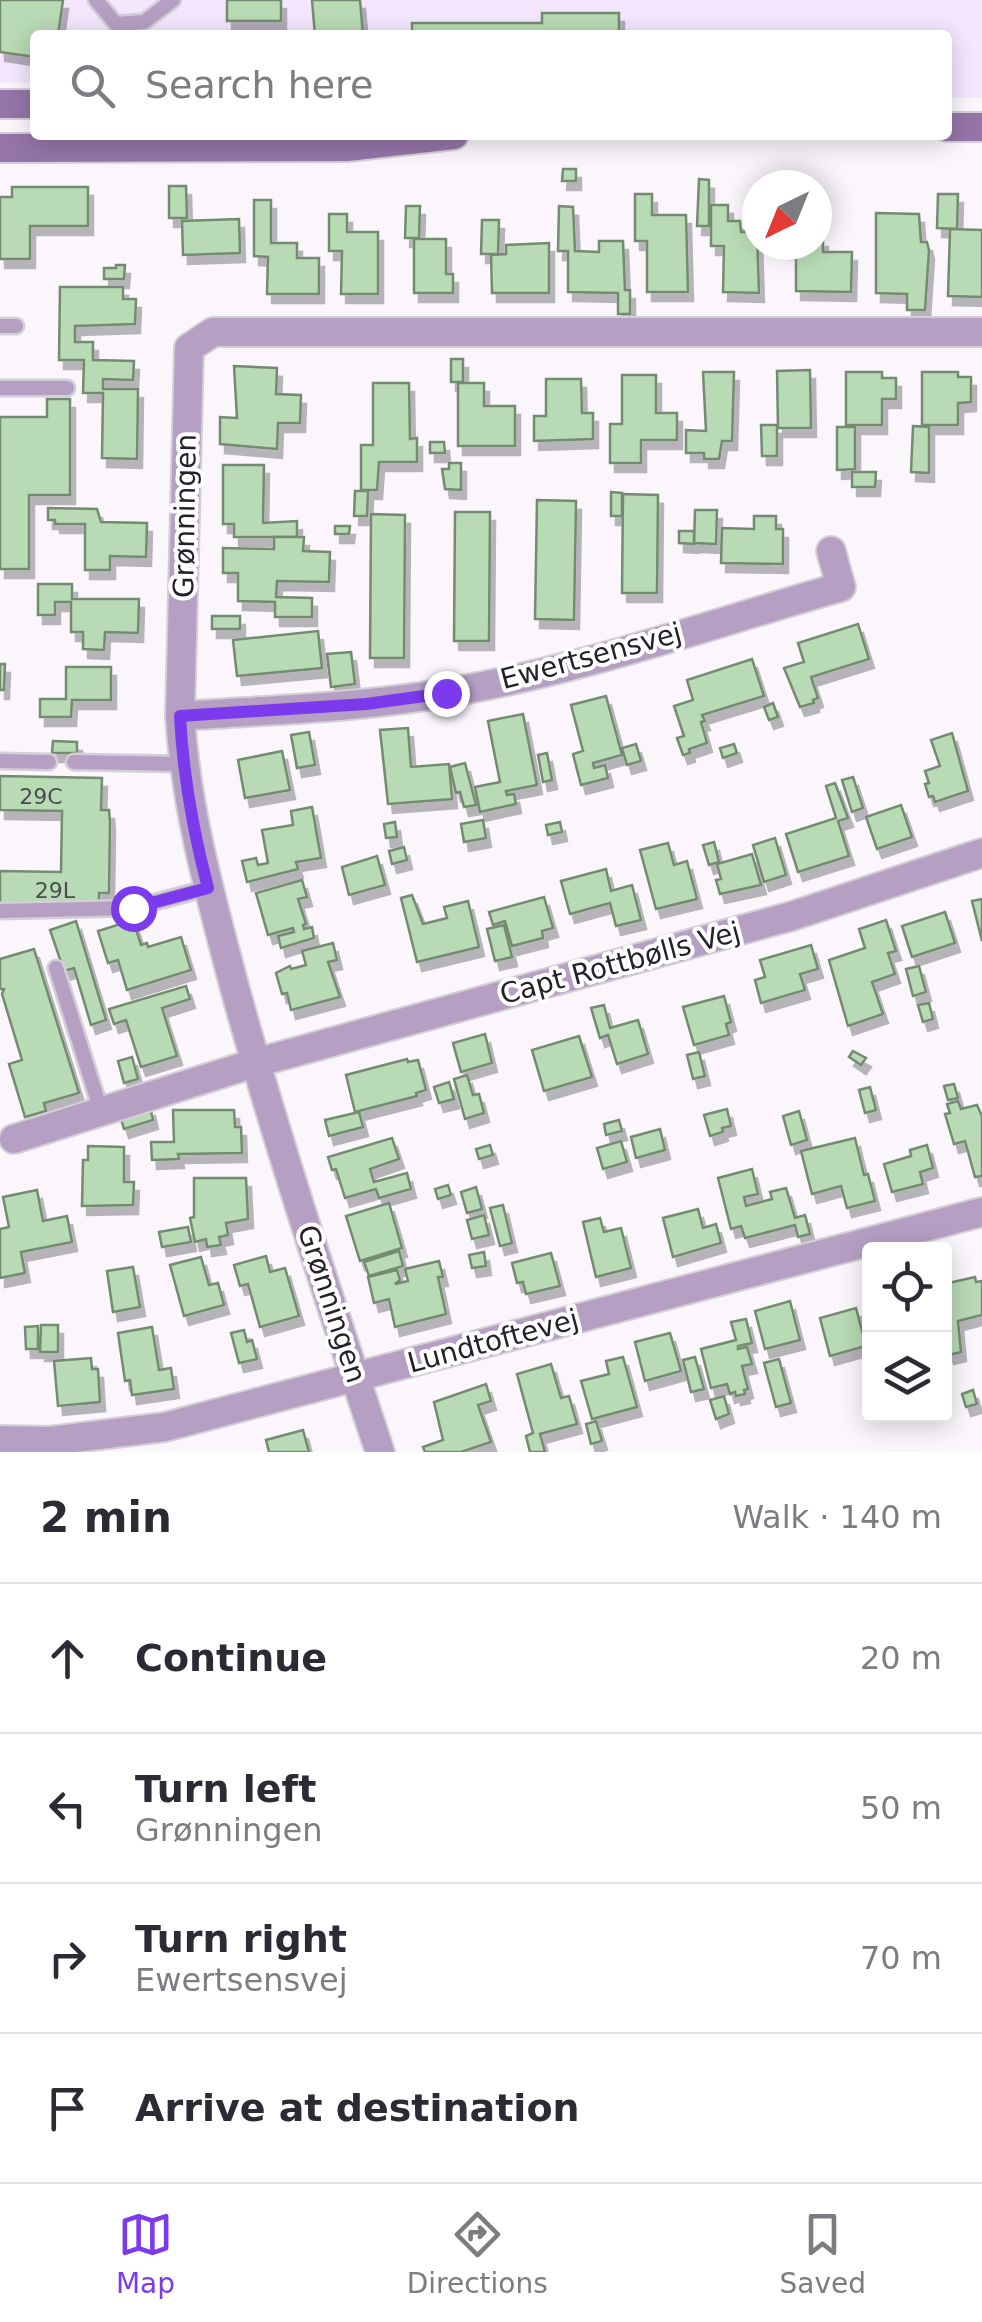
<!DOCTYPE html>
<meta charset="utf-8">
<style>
:root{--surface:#fff;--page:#f7f7f7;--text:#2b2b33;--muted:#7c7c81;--line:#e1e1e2;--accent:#7c3aed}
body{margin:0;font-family:"DejaVu Sans",sans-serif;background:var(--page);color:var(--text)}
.controls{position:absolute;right:30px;bottom:30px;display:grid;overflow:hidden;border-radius:10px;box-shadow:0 5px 25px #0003}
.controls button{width:90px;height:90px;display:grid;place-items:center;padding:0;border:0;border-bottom:2px solid var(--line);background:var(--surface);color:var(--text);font:50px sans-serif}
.compass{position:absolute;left:742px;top:170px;width:90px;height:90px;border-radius:50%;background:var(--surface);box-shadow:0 5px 25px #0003;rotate:223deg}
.stop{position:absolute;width:30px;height:30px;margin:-22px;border:8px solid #7c3aed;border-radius:50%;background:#fff}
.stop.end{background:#7c3aed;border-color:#fff;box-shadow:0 2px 10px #0008}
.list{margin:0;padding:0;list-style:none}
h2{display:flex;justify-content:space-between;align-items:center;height:130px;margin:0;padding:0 40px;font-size:42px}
h2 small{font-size:32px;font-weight:400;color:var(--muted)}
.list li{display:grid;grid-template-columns:65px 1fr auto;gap:30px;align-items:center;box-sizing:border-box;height:150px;padding:0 40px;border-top:2px solid var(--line)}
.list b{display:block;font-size:38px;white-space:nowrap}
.list p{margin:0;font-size:32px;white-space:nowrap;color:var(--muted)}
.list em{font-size:32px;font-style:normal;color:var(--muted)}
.icon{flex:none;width:55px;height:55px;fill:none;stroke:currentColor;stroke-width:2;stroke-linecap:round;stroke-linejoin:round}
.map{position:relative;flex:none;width:982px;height:1452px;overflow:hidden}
.search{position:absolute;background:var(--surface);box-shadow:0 5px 25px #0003;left:30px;right:30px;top:30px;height:110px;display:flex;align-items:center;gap:25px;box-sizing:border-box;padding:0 35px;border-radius:10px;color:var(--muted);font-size:38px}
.sheet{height:730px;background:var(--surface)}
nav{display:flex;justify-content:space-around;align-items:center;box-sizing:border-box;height:140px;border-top:2px solid var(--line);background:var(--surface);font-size:28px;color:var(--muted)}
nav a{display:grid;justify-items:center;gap:5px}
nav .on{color:var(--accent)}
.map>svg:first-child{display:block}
</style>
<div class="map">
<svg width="982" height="1452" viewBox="0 0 982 1452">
<defs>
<filter id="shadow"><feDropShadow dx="5" dy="9" stdDeviation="0" flood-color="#0004"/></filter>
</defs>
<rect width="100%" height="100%" fill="#faf6fc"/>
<polygon fill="#f3e6fd" points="0,0 982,0 982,98 947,98 947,35 35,35 35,83 0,82"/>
<g fill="#b8dab4" stroke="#748b71" stroke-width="2.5" filter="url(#shadow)">
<polygon points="0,0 63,0 58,35 35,35 35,57 0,52"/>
<rect x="227" y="0" width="54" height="21"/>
<polygon points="312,0 360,0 363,35 315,35"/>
<polygon points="542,13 619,13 619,35 412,35 412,23 542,23"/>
<polygon points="563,169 576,169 576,181 562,181"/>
<polygon points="699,179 709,180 709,226 697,226"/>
<polygon points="169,186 186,186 187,218 169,218"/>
<polygon points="12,187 88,187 88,226 30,226 30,259 0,259 0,197 12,197"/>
<polygon points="635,194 652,194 652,215 686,215 688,292 647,292 647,241 635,241"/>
<polygon points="938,194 958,194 957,229 937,228"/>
<polygon points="254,200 271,200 271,243 297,243 297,258 319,258 319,294 267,294 268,257 254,256"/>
<polygon points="711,205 728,205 728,221 740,221 741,232 757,232 759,293 723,292 724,246 711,246"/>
<polygon points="406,206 420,206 419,238 405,238"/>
<polygon points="559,206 573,207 575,251 599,252 599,241 623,241 625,290 630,290 630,314 618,314 618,293 568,292 568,251 558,251"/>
<polygon points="876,213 919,214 921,242 927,242 929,250 925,310 907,310 907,294 876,293"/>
<polygon points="329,214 347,214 347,232 378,232 378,294 341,294 342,251 329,251"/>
<polygon points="239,219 240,253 183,255 182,221"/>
<polygon points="482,220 499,220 498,254 481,254"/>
<polygon points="950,229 982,230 982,297 948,296"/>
<polygon points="817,238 823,238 823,252 852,252 851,292 796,291 796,251 799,250 785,250 785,245 817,245"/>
<polygon points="414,239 446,239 446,274 453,274 453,293 414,293"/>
<polygon points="549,243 549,293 492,293 491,255 506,254 506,245"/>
<polygon points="116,265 125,265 124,279 104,279 104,268 116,268"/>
<polygon points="60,287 123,287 123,299 136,299 135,324 75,326 75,342 93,342 93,360 134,361 133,380 103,379 103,389 138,389 137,459 102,458 103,393 83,393 84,360 59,360"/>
<rect x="451" y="359" width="12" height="23"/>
<polygon points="234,366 277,368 276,394 301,395 300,423 278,423 277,449 220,444 220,417 237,418"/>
<polygon points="810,370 811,428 778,428 777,371"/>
<polygon points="703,372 734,372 732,441 722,441 719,459 704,459 704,453 686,453 686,430 706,431"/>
<polygon points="846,372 882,372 882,378 896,378 896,399 882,399 882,425 846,425"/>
<polygon points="922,372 958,372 958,377 971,377 971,402 958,403 958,425 922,425"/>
<polygon points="622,375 656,375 656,413 677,413 677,440 641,440 641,463 610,463 610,424 622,424"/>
<polygon points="546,379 581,379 582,413 593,413 593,439 534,441 534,416 546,416"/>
<polygon points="373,383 409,383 410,439 417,438 417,462 379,462 377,490 361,490 361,445 373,445"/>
<polygon points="458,383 484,383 484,406 515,406 515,446 458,446"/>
<polygon points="47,399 70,399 70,495 29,495 29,569 0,569 0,417 47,417"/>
<polygon points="761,425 777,425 777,456 762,456"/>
<polygon points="913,426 929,427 929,473 911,472"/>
<polygon points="837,427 855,427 855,469 837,470"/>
<polygon points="430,442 444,442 445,453 430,453"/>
<polygon points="449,463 461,463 461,490 445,489 442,469 449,469"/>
<polygon points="223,465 264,465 263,523 297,521 297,537 234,537 234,524 223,524"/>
<polygon points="852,472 876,472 875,487 852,487"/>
<polygon points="355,491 368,491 367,516 354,516"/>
<polygon points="611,492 622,493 622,516 611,516"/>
<polygon points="623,494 658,495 657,593 622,593"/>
<polygon points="537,500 576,501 574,620 535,619"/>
<polygon points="48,508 97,509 101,522 147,523 146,557 110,556 110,570 85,570 85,524 55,524 55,520 48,520"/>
<polygon points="695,510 717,510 716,544 694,543"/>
<polygon points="455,512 490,512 489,641 454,641"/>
<polygon points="371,514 405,515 404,658 370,658"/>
<polygon points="754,516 776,516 776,529 783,529 783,564 721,563 722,528 754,529"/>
<polygon points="335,526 350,526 349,534 335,534"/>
<polygon points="679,531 694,531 694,544 679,543"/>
<polygon points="274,537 304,537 303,551 330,552 329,582 277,581 276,597 312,598 312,617 275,617 275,602 238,601 238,573 223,573 223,548 274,549"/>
<polygon points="38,584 72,584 72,599 139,599 138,633 105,632 104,650 83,649 83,632 71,632 71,602 55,602 55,615 38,615"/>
<rect x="212" y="616" width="28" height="13"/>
<polygon points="858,624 869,659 811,677 818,698 813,700 814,703 800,707 784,668 804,662 798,643"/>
<polygon points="318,631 322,668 237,676 233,640"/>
<polygon points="351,652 355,684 331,687 327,654"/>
<polygon points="752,659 764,696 702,715 705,721 701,722 707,743 689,749 690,753 683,755 677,738 684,736 674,706 693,700 687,680"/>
<polygon points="0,664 5,664 4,690 0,690"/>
<polygon points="66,667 111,667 111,700 72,700 71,717 40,717 40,699 66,699"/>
<polygon points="606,696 622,755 593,763 594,768 605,765 608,778 581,785 573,754 583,751 571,705"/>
<polygon points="773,703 778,717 769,720 764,707"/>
<polygon points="523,714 537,785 506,791 507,795 514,794 516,804 480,812 475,787 500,782 488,721"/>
<polygon points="408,728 411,767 449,764 452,799 388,804 380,730"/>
<polygon points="309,732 315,765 297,768 291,735"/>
<polygon points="952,733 968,791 935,802 933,796 929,797 925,784 929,783 925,771 940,766 931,740"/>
<polygon points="53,741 77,742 77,753 52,753"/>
<polygon points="636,744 641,761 627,765 622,748"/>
<polygon points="734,744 737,753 723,758 720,748"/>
<polygon points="282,751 290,790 245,798 238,760"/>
<polygon points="547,753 552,780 543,782 538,755"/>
<polygon points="465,763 476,805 464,807 460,792 456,793 450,767"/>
<polygon points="0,776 102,778 101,810 109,810 110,822 109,893 99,893 99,905 0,905 0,871 61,872 62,811 0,810"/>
<polygon points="853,777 863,808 852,812 842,780"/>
<polygon points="835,783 848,818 838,821 849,856 798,872 786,834 836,818 826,786"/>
<polygon points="901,805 912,837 877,849 866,817"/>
<polygon points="312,807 321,858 296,862 298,869 247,882 242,861 256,858 258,865 268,863 262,830 293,825 291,811"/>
<polygon points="483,820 486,838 464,842 461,824"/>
<polygon points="395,822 397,837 386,838 384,824"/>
<polygon points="560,822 562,832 548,835 546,825"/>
<polygon points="775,838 786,875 764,882 753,845"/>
<polygon points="714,842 719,862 709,865 703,845"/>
<polygon points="668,843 674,865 687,861 697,899 656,909 640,850"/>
<polygon points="404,847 407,860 392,864 389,851"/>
<polygon points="752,854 761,885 720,894 716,880 721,879 717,864"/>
<polygon points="377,856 385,885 349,895 342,867"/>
<polygon points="606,869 611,891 632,885 641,920 616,926 610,903 570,914 561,881"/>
<polygon points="302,880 307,897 298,899 306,924 303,925 304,929 312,927 314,938 281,948 278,936 294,932 293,928 268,935 256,893"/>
<polygon points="412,895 423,924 447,918 444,907 468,901 479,947 417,962 401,898"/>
<polygon points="544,897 553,928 542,931 543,938 512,946 505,921 493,925 489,912"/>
<polygon points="982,899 982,941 972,901"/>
<polygon points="945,912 955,943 912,957 902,926"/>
<polygon points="133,920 141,945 147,943 148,947 181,937 191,970 127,990 118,960 108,963 98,931"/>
<polygon points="886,920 896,951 888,953 895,974 872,982 883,1014 848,1026 829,960 865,948 859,929"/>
<polygon points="76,921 106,1020 91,1025 74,968 64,971 50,930"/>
<polygon points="504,925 512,957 495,961 487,929"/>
<polygon points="333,943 337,960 328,962 340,997 291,1010 287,993 282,994 276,973 290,966 291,969 306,965 302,951"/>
<polygon points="811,945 818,969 800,974 805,990 761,1003 755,980 765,977 760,960"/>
<polygon points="34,949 79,1093 44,1103 46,1111 25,1117 9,1064 22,1060 2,994 4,989 0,989 0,959"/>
<polygon points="919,966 926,992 913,996 906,969"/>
<polygon points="186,986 190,999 162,1008 177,1056 141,1067 126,1020 114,1024 109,1009"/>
<polygon points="724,996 731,1022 726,1024 729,1035 694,1045 683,1007"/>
<polygon points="929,1003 933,1019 923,1022 918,1005"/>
<polygon points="604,1005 610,1028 638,1020 648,1054 617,1064 608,1035 600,1038 591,1008"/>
<polygon points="485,1034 492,1063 461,1072 453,1043"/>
<polygon points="579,1036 592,1077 544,1091 532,1050"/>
<polygon points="853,1051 866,1058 861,1065 849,1057"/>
<polygon points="699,1052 705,1076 693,1079 687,1055"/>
<polygon points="132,1057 138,1079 124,1083 118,1061"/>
<polygon points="407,1059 408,1062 418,1060 426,1090 416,1093 417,1096 355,1112 346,1075"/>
<polygon points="467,1075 473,1095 479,1094 484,1113 465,1119 454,1079"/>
<polygon points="449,1082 454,1099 439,1103 434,1087"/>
<polygon points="954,1084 958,1098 948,1100 944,1086"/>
<polygon points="870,1087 876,1110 865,1113 859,1090"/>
<polygon points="958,1101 961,1109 977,1105 982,1116 982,1176 975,1177 965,1141 954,1144 945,1114 950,1113 947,1104"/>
<polygon points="150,1107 153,1120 124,1129 120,1116"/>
<polygon points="727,1109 731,1126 722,1128 723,1132 710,1136 704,1115"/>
<polygon points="173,1110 234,1110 235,1127 241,1127 242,1153 178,1154 179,1159 152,1160 151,1142 174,1142"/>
<polygon points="799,1111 807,1140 791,1145 783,1116"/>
<polygon points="359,1112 363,1127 329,1136 325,1120"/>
<polygon points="619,1120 622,1131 606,1135 604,1124"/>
<polygon points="660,1129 665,1150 636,1158 631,1137"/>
<polygon points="392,1138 399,1159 370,1169 374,1182 407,1173 411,1189 379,1198 376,1189 345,1198 336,1169 332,1170 328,1157"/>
<polygon points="855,1138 864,1175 868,1174 875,1201 847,1208 841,1186 812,1194 801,1151"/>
<polygon points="621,1141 627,1162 603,1169 597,1148"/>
<polygon points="490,1145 493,1155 479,1159 476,1149"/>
<polygon points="927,1145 933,1168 920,1172 923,1184 892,1192 884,1164 911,1156 910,1150"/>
<polygon points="88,1146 124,1147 124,1182 134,1182 133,1205 82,1206 83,1160 88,1160"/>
<polygon points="752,1169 758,1194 744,1197 746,1206 772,1199 770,1192 786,1188 795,1218 805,1215 810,1234 798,1237 795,1225 745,1238 741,1226 731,1229 718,1178"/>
<polygon points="194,1178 246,1178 248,1219 226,1223 228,1235 219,1237 221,1245 207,1247 206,1239 195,1242 190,1218 194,1217"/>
<polygon points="448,1185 451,1195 438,1199 435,1189"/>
<polygon points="476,1187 482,1209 467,1213 461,1192"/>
<polygon points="37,1190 43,1221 67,1216 72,1242 21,1252 25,1273 0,1278 0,1229 9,1227 3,1197"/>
<polygon points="389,1203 402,1248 360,1261 346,1216"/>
<polygon points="503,1205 512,1243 500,1246 490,1208"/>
<polygon points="698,1209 703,1228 716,1224 721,1243 673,1257 663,1218"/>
<polygon points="484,1215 489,1235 472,1239 467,1220"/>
<polygon points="600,1218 604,1232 621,1228 631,1268 596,1277 583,1222"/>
<polygon points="188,1227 191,1242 162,1247 159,1232"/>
<polygon points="399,1251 403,1266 369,1276 364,1262"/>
<polygon points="484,1252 486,1266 472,1268 469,1255"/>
<polygon points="551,1253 560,1286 526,1294 523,1282 517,1283 512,1263"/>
<polygon points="266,1256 270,1272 285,1268 299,1316 260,1327 248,1284 240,1286 234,1265"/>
<polygon points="201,1257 209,1285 218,1283 224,1305 184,1316 170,1265"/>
<polygon points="439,1261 443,1277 438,1277 446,1314 395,1327 389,1299 374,1303 368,1277 397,1270 400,1280 395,1284 408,1281 405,1269"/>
<polygon points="133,1267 140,1307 113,1312 107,1271"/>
<polygon points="975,1277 976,1282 982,1281 982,1315 958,1321 961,1352 949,1355 944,1341 944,1284"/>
<polygon points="790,1301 800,1340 765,1349 755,1311"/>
<polygon points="856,1308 866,1346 830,1356 820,1318"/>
<polygon points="746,1319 752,1343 738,1346 738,1349 747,1347 752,1364 742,1366 748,1389 744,1390 745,1394 736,1396 735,1392 730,1394 727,1384 711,1388 701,1349 736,1340 731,1322"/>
<polygon points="41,1325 58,1325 58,1352 40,1352"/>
<polygon points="38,1326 38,1349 26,1349 25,1327"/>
<polygon points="152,1327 159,1370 171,1368 174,1389 132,1395 130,1380 125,1381 118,1333"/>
<polygon points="244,1330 247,1342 252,1340 257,1359 239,1363 231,1333"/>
<polygon points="670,1333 681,1371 645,1381 635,1342"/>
<polygon points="623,1357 637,1407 592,1419 581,1381 609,1374 606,1361"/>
<polygon points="695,1357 704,1389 691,1392 683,1360"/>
<polygon points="91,1358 92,1369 98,1369 100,1402 58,1406 54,1361"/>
<polygon points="779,1359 791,1403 776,1407 764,1363"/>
<polygon points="551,1364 561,1398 569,1396 577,1424 540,1434 545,1452 530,1452 526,1436 533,1433 517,1374"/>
<polygon points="486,1384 491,1401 478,1405 491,1442 461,1452 425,1452 423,1447 443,1440 434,1402"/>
<polygon points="973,1390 977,1404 966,1407 962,1394"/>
<polygon points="724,1396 729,1414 716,1419 710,1400"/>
<polygon points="596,1421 602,1441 591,1444 586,1424"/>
<polygon points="303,1430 309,1452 269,1452 266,1440"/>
</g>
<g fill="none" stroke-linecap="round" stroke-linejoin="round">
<defs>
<g id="service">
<polyline points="96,0 116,24 144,22 173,0"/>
<polyline points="0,326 16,326"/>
<polyline points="0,388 67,388"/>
<polyline points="0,761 49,762"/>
<polyline points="74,762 183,764"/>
<polyline points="0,911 133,908 208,888"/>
<polyline points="56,968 101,1111"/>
</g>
<g id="minor">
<path d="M180,716C268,710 357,708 445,693C579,671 710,624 841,587L831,551"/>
<polyline points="14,1139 255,1063 792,916 982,853"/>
<polyline points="0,1440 50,1441 165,1427 982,1212"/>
<path d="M380,1452C329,1299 278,1145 235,989C211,898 186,810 180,716L189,348L213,332H982"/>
</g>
<g id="secondary">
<polyline points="0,104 35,104"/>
<polyline points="947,127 982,127"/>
<polyline points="0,148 347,147 454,135"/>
</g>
</defs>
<use href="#service" stroke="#d4cfd6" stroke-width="19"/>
<use href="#minor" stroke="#d4cfd6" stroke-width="32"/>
<use href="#secondary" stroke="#d4cfd6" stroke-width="32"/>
<use href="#service" stroke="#b5a0c4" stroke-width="14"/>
<use href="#minor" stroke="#b5a0c4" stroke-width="28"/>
<use href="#secondary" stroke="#9575a9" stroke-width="28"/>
</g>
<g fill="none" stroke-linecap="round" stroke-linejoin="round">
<path stroke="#7c3aed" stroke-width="12" d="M133,908L208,888C193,831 183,775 180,716L366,704L446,693"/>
</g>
<g text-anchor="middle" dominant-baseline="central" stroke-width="8" stroke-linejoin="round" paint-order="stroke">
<g font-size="22" fill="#4a4e4c">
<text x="41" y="796">29C</text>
<text x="55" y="890">29L</text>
</g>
<g font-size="28" fill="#251f2a" stroke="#fff">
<text transform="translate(185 516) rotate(-89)">Grønningen</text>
<text transform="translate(591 656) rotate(-15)">Ewertsensvej</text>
<text transform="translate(620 963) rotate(-15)">Capt Rottbølls Vej</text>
<text transform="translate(332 1304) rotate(72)">Grønningen</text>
<text transform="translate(493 1341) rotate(-15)">Lundtoftevej</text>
</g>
</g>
</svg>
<div class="controls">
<button><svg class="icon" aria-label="locate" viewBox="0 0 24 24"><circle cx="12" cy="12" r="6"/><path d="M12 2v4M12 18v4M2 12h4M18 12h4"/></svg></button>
<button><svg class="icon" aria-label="layers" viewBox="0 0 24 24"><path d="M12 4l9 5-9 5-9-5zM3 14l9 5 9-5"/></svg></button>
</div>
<svg class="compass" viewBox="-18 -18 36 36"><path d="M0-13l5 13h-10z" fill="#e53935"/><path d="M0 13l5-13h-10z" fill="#7c7c81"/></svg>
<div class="stop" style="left:133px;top:908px"></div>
<div class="stop end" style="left:446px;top:693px"></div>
<div class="search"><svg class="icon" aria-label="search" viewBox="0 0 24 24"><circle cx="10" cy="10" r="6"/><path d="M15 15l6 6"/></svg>Search here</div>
</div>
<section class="sheet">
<h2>2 min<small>Walk · 140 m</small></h2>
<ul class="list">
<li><svg class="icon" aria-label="ahead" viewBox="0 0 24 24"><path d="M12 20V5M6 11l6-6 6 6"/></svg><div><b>Continue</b></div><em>20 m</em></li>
<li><svg class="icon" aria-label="left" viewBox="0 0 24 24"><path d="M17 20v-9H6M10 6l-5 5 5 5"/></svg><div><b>Turn left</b><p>Grønningen</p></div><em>50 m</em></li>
<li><svg class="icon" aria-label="right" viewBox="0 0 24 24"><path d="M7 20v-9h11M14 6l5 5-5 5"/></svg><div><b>Turn right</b><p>Ewertsensvej</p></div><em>70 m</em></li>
<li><svg class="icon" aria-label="arrive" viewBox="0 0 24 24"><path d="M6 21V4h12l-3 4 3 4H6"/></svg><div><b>Arrive at destination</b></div></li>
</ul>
</section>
<nav>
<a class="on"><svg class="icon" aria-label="map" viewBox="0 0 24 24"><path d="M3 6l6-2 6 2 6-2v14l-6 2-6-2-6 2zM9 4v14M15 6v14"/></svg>Map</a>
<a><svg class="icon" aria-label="directions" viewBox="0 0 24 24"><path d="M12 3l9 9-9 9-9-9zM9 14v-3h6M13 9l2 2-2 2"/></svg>Directions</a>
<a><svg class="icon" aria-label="saved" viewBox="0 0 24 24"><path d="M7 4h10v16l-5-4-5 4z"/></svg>Saved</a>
</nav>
